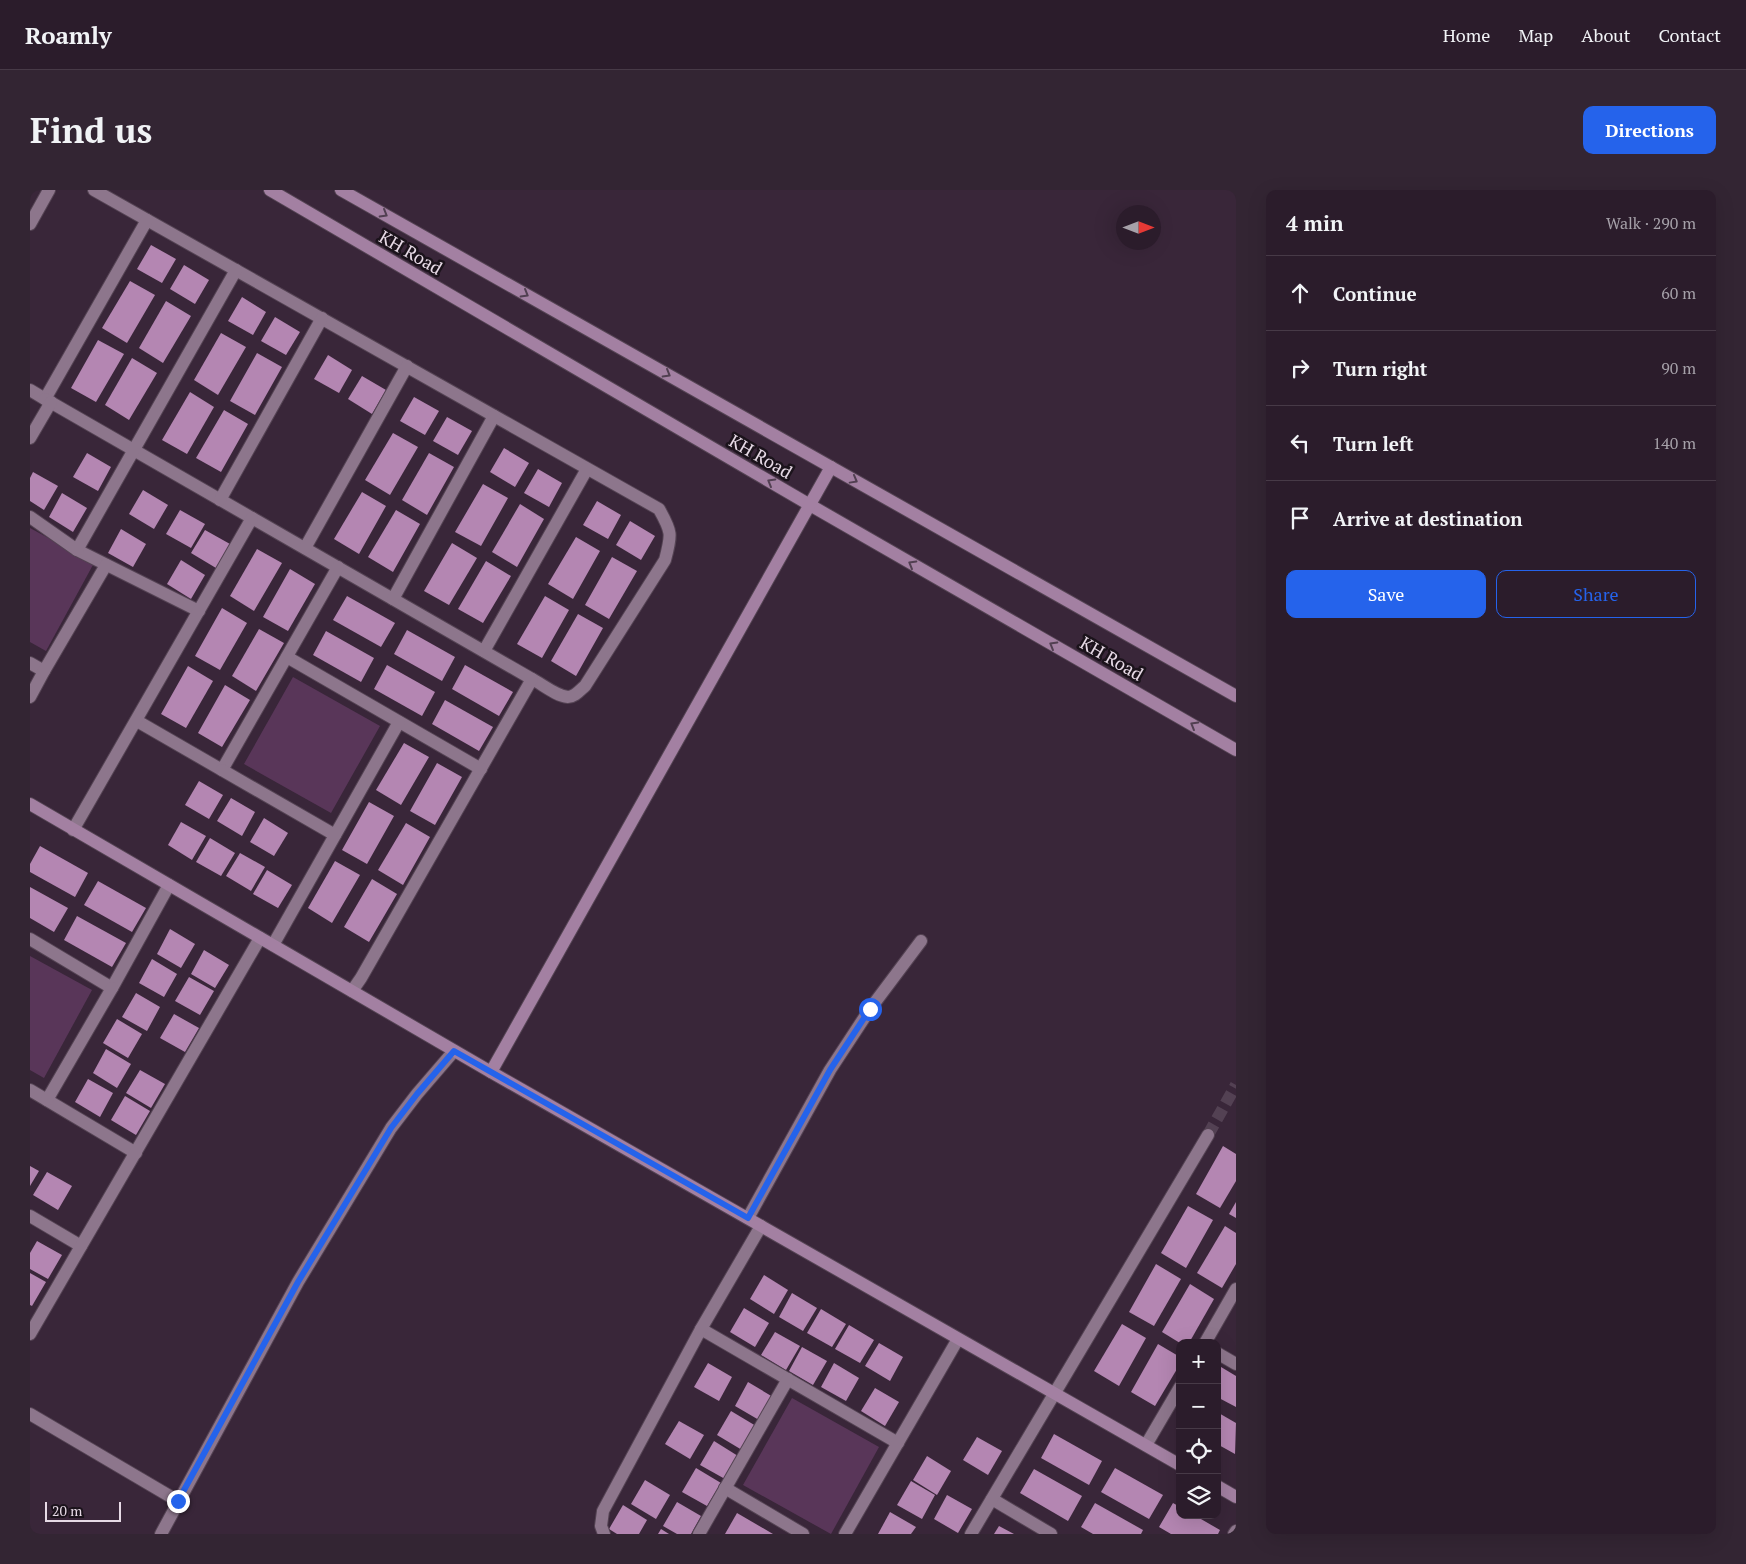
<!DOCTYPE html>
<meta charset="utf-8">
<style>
:root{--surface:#2b1c2b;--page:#332533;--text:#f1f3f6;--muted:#a6a1a9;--line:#473a47;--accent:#2563eb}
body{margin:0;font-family:"PT Serif",serif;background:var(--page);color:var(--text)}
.controls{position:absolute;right:15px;bottom:15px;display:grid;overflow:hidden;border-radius:10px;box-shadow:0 5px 20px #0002}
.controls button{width:45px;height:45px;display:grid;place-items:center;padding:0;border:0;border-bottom:1px solid var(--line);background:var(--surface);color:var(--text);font:25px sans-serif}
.compass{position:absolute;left:1086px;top:15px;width:45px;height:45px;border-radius:50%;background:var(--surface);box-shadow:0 5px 20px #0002;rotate:90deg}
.scale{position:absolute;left:15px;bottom:12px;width:76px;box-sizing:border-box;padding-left:5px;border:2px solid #e7dae6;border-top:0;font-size:14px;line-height:18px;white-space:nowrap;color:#e7dae6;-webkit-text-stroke:4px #1b131b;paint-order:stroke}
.stop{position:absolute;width:15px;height:15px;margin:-11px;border:4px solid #2563eb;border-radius:50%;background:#fff}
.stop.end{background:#2563eb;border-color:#fff;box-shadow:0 1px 5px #0008}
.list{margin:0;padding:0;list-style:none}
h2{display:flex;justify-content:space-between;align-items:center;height:65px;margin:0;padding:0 20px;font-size:21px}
h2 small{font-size:16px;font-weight:400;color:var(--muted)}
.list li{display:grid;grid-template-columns:32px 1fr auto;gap:15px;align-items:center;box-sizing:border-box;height:75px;padding:0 20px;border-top:1px solid var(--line)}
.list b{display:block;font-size:19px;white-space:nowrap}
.list em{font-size:16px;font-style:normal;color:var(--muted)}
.actions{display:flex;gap:10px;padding:15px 20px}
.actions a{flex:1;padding:11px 0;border:1px solid var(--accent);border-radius:10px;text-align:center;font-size:18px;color:var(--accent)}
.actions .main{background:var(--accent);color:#fff}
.icon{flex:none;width:28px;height:28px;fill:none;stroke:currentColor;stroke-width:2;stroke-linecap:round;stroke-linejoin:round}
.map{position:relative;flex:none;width:1206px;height:1344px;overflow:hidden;border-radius:10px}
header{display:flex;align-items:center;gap:30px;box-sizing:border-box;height:70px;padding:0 25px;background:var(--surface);border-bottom:1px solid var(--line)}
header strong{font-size:24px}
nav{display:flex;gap:28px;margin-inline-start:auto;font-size:18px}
.intro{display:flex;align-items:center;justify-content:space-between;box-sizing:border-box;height:120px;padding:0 30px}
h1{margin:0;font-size:35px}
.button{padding:12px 22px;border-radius:10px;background:var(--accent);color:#fff;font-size:18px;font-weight:700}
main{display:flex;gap:30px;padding:0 30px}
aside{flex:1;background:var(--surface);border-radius:10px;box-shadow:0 5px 20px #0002}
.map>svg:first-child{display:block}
</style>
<header>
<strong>Roamly</strong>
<nav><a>Home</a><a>Map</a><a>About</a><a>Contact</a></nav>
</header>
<div class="intro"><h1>Find us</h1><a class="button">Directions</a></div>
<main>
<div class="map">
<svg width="1206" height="1344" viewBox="0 0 1206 1344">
<rect width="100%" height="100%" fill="#392639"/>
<g fill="#593659">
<polygon points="0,338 64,373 16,461 0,452"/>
<polygon points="263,487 350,536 301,623 214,574"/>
<polygon points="0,766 62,800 14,888 0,880"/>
<polygon points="762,1208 849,1257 801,1344 713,1295"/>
</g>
<g fill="#b486b2">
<polygon points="121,55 146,69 132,93 107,79"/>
<polygon points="154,75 179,90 165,114 140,99"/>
<polygon points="100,91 125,105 97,153 72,138"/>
<polygon points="212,107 236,122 223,145 198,131"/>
<polygon points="136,111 161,126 133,173 109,158"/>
<polygon points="245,127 270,142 256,165 231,151"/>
<polygon points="191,143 216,157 188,205 164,190"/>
<polygon points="68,150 94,164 66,212 41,198"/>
<polygon points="227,163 252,177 225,225 200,211"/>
<polygon points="298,165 322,180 309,203 284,189"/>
<polygon points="102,168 127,183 99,230 75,215"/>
<polygon points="332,186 356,200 342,224 318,209"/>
<polygon points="160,202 184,217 157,264 132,250"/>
<polygon points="384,207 409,221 395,245 370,231"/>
<polygon points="194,220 218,234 191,282 166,268"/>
<polygon points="417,227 442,241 428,265 403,251"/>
<polygon points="363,243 388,257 360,305 335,290"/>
<polygon points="474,258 499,273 485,297 460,282"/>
<polygon points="57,263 81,277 68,301 43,287"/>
<polygon points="399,263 424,277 397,325 372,310"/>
<polygon points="508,279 532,293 519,317 494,303"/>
<polygon points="3,282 28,296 14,320 0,311 0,288"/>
<polygon points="453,294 478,308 451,356 425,342"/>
<polygon points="113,300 138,315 124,339 99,324"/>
<polygon points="332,302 356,316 329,364 304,349"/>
<polygon points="32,303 57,318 43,342 19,327"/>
<polygon points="567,311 591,325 578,349 553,335"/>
<polygon points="490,314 514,329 487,377 462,362"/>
<polygon points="150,320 175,334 161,358 136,344"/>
<polygon points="366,320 390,334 363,382 338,367"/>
<polygon points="600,331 625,346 611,370 586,355"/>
<polygon points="91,339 116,354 103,377 78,363"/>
<polygon points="175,340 200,354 186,378 161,363"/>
<polygon points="546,347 570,361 543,409 518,394"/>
<polygon points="422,353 447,368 419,415 394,401"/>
<polygon points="227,359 252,373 224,421 200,406"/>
<polygon points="582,367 607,381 579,429 555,415"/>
<polygon points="151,370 175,385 161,409 137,394"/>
<polygon points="456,371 481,386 453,433 428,419"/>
<polygon points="260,379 285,394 258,441 233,427"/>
<polygon points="317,406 365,433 351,457 303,430"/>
<polygon points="515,406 539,420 512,468 487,454"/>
<polygon points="192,418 217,433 190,480 165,466"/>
<polygon points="548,424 573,438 546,486 521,471"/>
<polygon points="229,439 254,453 226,501 202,486"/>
<polygon points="377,440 425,467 412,491 364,464"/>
<polygon points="296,441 344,468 331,492 283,465"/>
<polygon points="357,475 405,502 392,526 344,499"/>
<polygon points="435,475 483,502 469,526 422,499"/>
<polygon points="158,476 183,491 156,538 131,524"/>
<polygon points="195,495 220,510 192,557 168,543"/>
<polygon points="415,510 463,537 449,561 402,534"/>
<polygon points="374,553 399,567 371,615 346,600"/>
<polygon points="407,573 432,587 405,635 380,621"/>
<polygon points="169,591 193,605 179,629 155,615"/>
<polygon points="201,608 225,622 212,646 187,631"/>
<polygon points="339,612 364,626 337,674 312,660"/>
<polygon points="234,628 258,643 244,666 220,652"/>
<polygon points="151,632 176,646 162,670 138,655"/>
<polygon points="376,633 400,647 373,695 348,680"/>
<polygon points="180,648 205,663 191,686 166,672"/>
<polygon points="10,656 58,683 45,707 0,682 0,674"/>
<polygon points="210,663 235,677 221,701 196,686"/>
<polygon points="305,671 330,685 302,733 278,718"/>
<polygon points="237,680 262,695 248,718 223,704"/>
<polygon points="342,689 367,704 339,752 314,737"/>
<polygon points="68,691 116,718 102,742 54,715"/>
<polygon points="0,697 38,718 24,742 0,728"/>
<polygon points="47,726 96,753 82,777 34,750"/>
<polygon points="140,739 165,754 151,778 127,764"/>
<polygon points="174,760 199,775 185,798 161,784"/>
<polygon points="122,769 147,784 134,807 109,793"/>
<polygon points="159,787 184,801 170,825 145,811"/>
<polygon points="106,803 130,817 117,841 92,827"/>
<polygon points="144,824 169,838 155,862 130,848"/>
<polygon points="87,829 112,844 98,868 73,853"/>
<polygon points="76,859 101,874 87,898 63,883"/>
<polygon points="110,880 135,894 121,918 96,903"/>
<polygon points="58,889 83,903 70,927 45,912"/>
<polygon points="95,906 120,921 106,945 81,930"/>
<polygon points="1193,956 1206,964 1206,991 1190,1018 1166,1004"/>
<polygon points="0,976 9,981 0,996"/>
<polygon points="17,982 42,996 28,1020 3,1005"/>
<polygon points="1206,1012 1206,1028 1199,1024"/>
<polygon points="1158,1016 1183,1030 1156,1078 1131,1063"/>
<polygon points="1195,1036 1206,1043 1206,1074 1192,1098 1167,1083"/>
<polygon points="7,1051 32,1065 18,1089 0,1079 0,1063"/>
<polygon points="1126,1074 1151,1089 1124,1136 1099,1122"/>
<polygon points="0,1083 16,1092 2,1116 0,1115"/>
<polygon points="734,1085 758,1100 744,1124 720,1109"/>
<polygon points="1160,1094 1184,1109 1159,1153 1150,1153 1132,1142"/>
<polygon points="762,1103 787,1118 773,1141 749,1127"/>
<polygon points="714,1118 739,1133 725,1157 700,1142"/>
<polygon points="791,1119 816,1134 802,1157 777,1143"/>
<polygon points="1092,1134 1116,1148 1089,1196 1064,1181"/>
<polygon points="819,1135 844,1150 830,1173 805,1159"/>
<polygon points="745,1142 770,1156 756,1180 731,1165"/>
<polygon points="849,1153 873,1167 860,1191 835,1176"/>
<polygon points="1128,1154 1150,1167 1150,1174 1125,1216 1101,1202"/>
<polygon points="772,1157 797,1171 783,1195 759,1181"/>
<polygon points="678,1173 702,1187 689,1211 664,1197"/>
<polygon points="804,1173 829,1188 816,1211 791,1197"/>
<polygon points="1191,1177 1206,1186 1206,1217 1187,1207 1187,1183"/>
<polygon points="718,1192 743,1207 729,1230 705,1216"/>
<polygon points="845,1198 869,1212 855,1236 831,1221"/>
<polygon points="701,1221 726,1236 712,1260 687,1245"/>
<polygon points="1187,1222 1206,1233 1205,1264 1187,1254"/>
<polygon points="649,1231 674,1245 660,1269 635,1254"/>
<polygon points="1024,1244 1072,1271 1059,1295 1011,1268"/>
<polygon points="947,1247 972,1261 958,1285 933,1270"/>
<polygon points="684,1251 708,1266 695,1289 670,1275"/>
<polygon points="897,1266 921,1281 907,1305 883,1290"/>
<polygon points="666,1278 691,1293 677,1316 652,1302"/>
<polygon points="1085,1278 1133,1305 1119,1329 1071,1302"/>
<polygon points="1004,1279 1052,1306 1038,1331 990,1303"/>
<polygon points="615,1290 640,1305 626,1329 601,1314"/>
<polygon points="881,1291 905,1305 892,1329 867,1315"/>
<polygon points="917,1305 942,1319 928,1343 904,1329"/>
<polygon points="647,1312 671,1326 661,1344 647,1344 633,1336"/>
<polygon points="1065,1313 1113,1340 1111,1344 1063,1344 1051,1337"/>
<polygon points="1143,1313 1150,1317 1150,1325 1164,1325 1190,1340 1188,1344 1141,1344 1129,1337"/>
<polygon points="593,1315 617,1330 609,1344 587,1344 579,1339"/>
<polygon points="860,1322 886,1337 881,1344 848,1344"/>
<polygon points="707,1323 743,1344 695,1344"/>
<polygon points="969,1336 984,1344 964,1344"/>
<polygon points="631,1339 639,1344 628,1344"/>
</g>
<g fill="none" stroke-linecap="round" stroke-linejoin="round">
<polyline stroke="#534153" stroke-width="12" stroke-dasharray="12 6" stroke-linecap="butt" points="1178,945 1206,895"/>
<defs>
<g id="street">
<path d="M64,0L629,319C642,342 642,344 635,370L555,496C550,500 545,507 538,507C526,506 512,494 502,489"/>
<polyline points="0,34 19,0"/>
<polyline points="0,200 15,209 117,30"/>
<polyline points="15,209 502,489 331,788 322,801"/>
<polyline points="0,248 21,212"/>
<polyline points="190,310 292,128"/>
<polyline points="0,327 47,360 169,421"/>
<polyline points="275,358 377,176"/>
<polyline points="47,360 206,80"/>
<polyline points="363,409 464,226"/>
<polyline points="454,461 557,279"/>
<polyline points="257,467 451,579"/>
<polyline points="0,473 14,481"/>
<polyline points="0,507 14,481 76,375"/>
<polyline points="107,531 192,580 308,377"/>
<polyline points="192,580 305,645"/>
<polyline points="43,640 222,328"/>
<polyline points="0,749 82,798 139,695"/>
<polyline points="243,755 369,532"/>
<polyline points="0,900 106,963"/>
<polyline points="17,910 82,798"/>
<polyline points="0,1026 51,1056"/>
<polyline points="718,1028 800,880 840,819 891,751"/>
<polyline points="671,1139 868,1253"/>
<polyline points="0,1144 230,748"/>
<polyline points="1175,1153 1206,1099"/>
<polyline points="1187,1163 1206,1174"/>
<polyline points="0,1224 148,1311"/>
<polyline points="1116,1255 1150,1197"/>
<polyline points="695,1298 773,1344"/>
<polyline points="962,1309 1021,1344"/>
<polyline points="131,1344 268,1092 361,938 387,904 424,861"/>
<polyline points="574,1344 571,1336 573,1321 671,1139 731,1036"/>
<polyline points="669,1344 758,1189"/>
<polyline points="815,1344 928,1149"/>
<polyline points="941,1344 1178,945"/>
<polyline points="1204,1344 1206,1341"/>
</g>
<g id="secondary">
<polyline points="240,0 780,315 1206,560"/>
<polyline points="311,0 1206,506"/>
<polyline points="0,614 461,882 1150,1275"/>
<polyline points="461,882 801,277"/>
<polyline points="1187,1296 1206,1307"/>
</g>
</defs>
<use href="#street" stroke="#544353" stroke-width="14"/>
<use href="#secondary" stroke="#544353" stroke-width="14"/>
<use href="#street" stroke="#8d768c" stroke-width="12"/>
<use href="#secondary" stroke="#a380a2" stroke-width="12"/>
</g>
<defs><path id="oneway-chevron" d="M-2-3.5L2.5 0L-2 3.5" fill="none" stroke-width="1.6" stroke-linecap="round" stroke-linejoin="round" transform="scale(1.25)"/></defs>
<g stroke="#513f51">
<use href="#oneway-chevron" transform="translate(354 24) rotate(30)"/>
<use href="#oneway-chevron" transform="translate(495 104) rotate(30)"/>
<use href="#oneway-chevron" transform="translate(637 184) rotate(30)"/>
<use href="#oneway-chevron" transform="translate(824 290) rotate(29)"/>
<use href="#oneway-chevron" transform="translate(741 292) rotate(-150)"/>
<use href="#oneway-chevron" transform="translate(882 374) rotate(-150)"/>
<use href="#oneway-chevron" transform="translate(1023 455) rotate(-150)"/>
<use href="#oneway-chevron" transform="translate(1164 535) rotate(-150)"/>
</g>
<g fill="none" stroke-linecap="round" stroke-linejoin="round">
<polyline stroke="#2563eb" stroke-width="6" points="148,1311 268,1092 361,938 387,904 424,861 718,1028 800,880 840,819"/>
</g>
<g text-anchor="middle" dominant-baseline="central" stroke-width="5" stroke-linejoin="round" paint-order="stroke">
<g font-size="18" fill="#e7dae6" stroke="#1b131b">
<text transform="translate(381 62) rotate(30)">KH Road</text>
<text transform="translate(731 266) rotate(30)">KH Road</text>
<text transform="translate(1082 468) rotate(30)">KH Road</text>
</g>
</g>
</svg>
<div class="controls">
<button>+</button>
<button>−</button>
<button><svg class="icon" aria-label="locate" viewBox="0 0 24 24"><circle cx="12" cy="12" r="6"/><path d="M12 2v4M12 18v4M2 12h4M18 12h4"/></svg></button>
<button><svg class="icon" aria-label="layers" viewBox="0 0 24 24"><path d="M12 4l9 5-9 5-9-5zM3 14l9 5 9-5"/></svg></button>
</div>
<svg class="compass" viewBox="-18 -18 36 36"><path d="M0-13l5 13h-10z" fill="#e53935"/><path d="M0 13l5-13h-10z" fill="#a6a1a9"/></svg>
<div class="scale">20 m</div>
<div class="stop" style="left:840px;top:819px"></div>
<div class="stop end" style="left:148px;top:1311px"></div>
</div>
<aside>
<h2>4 min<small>Walk · 290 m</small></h2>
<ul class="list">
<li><svg class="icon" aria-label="ahead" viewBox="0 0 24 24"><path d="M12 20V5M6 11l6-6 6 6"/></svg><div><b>Continue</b></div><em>60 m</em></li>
<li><svg class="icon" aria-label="right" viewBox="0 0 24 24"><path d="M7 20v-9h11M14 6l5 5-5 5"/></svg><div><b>Turn right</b></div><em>90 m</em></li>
<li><svg class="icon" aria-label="left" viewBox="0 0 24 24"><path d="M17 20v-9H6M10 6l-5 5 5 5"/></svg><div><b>Turn left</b></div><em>140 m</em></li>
<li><svg class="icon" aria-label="arrive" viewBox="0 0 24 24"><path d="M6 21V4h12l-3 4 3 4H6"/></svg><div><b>Arrive at destination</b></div></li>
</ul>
<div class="actions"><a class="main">Save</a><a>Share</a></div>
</aside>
</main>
